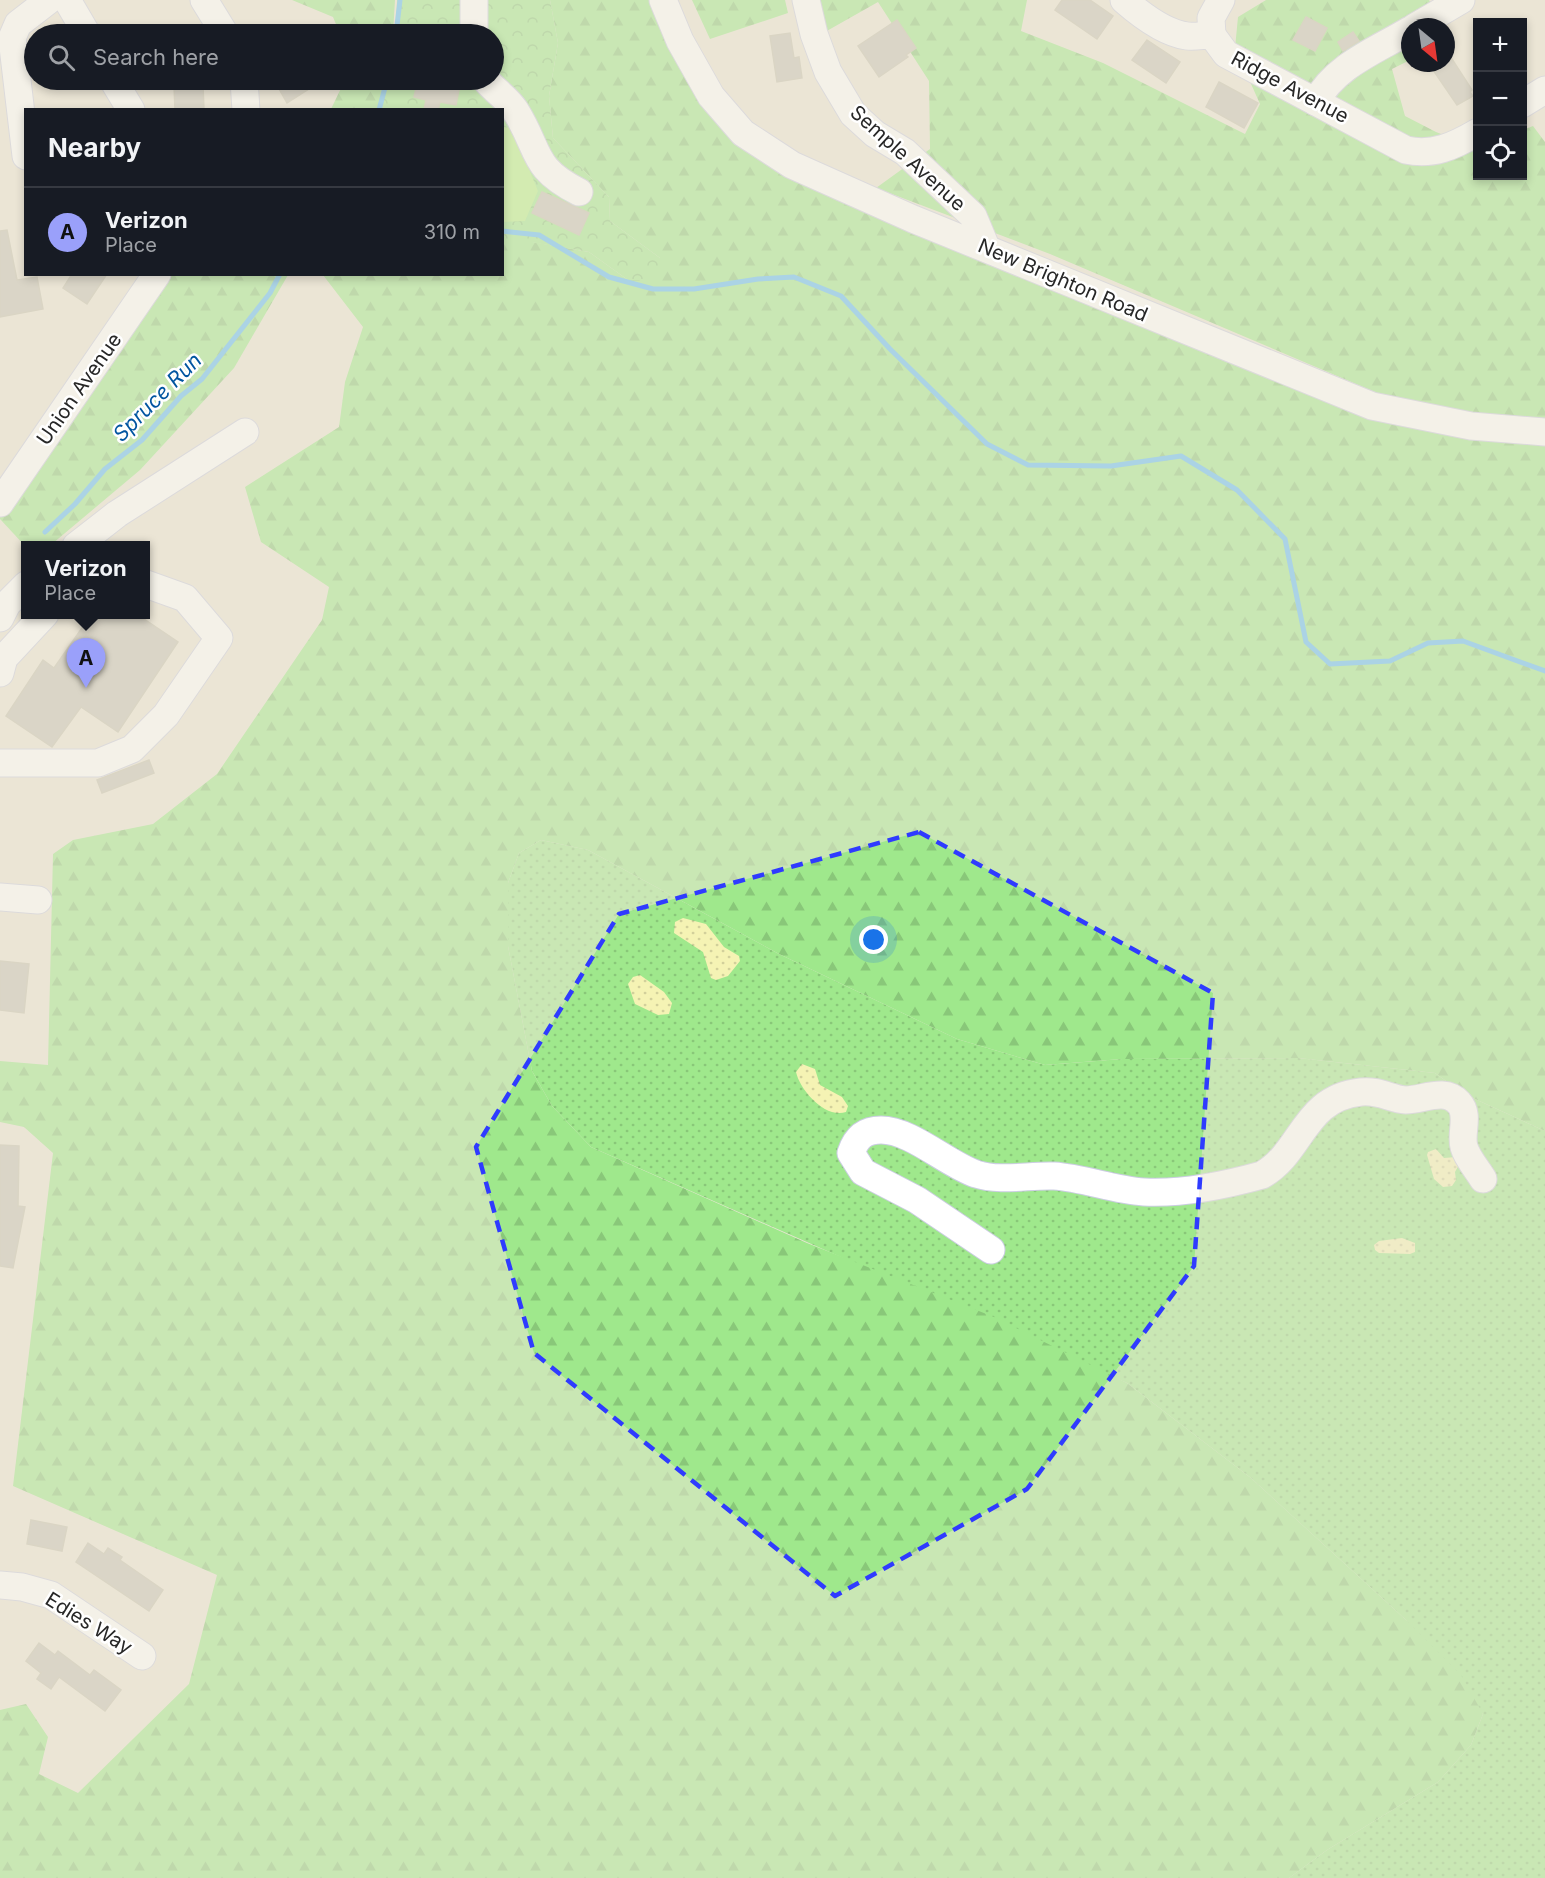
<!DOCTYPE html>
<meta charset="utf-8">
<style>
:root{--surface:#171b24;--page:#242831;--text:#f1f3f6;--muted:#9ea1a6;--line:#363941;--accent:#9aa0fa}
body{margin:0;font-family:Inter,sans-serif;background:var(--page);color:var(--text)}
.controls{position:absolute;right:18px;top:18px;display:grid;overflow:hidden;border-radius:0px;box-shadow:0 3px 9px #0003}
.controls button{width:54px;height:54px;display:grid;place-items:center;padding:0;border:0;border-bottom:2px solid var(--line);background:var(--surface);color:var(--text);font:30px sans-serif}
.compass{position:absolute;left:1401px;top:18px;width:54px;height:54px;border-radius:50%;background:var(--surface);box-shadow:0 3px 9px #0003;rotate:151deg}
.you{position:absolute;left:874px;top:940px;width:21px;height:21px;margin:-15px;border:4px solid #fff;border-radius:50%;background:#1a73e8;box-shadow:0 0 0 9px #1a73e833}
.badge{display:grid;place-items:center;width:39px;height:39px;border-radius:50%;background:var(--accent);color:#111;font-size:20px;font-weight:700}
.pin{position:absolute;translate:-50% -50px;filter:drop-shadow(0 2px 3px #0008)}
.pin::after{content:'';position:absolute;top:32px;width:21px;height:18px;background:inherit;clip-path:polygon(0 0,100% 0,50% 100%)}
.popup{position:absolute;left:21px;top:541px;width:129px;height:78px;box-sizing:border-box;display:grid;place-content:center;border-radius:0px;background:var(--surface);filter:drop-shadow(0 2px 4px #0005);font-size:20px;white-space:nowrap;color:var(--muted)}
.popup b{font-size:22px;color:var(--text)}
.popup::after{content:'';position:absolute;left:50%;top:100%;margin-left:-12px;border:12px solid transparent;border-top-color:var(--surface)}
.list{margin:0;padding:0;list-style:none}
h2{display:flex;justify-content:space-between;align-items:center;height:78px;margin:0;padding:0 24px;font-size:26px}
h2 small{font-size:20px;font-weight:400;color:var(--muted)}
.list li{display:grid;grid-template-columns:39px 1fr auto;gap:18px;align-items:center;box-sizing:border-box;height:90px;padding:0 24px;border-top:2px solid var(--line)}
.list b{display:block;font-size:22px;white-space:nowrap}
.list p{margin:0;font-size:20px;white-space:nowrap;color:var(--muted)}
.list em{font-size:20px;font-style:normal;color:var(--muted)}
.icon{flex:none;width:33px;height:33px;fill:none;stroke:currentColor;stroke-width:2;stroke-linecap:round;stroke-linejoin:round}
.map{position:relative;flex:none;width:1545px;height:1878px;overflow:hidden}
.search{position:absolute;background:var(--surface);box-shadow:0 3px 9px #0003;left:24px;top:24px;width:480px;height:66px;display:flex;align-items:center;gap:15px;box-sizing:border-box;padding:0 21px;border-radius:33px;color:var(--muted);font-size:22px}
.panel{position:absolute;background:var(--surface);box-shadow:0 3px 9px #0003;left:24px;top:108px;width:480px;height:168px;border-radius:0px}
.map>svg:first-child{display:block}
</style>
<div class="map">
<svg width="1545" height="1878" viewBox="0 0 1545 1878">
<defs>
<pattern id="grass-dots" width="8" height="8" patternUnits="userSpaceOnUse" patternTransform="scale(1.5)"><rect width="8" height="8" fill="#9fe88c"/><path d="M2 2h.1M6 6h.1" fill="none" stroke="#89c779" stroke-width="1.8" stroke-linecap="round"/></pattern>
<pattern id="forest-firs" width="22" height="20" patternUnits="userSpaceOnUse" patternTransform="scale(1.5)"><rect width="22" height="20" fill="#9fe88c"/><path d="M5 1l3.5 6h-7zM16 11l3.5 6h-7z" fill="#89c779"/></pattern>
<pattern id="sand-dots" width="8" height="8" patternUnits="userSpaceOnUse" patternTransform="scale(1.5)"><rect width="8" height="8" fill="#f5f3b4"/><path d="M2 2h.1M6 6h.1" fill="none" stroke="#d2d09b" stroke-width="1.8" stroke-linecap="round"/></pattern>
<pattern id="park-crowns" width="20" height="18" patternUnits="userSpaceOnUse" patternTransform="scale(1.5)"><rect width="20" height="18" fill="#9fe88c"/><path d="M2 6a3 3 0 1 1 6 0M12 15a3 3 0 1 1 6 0" fill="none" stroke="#89c779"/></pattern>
</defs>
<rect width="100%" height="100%" fill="#ebe5d6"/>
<polygon fill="url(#grass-dots)" points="541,840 588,850 779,954 957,1039 1045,1065 1122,1059 1298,1058 1435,1073 1464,1094 1545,1131 1545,1878 1289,1878 1327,1850 1438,1782 1471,1745 1483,1714 1405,1619 1251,1478 1127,1383 591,1147 552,1106 532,1071 508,946 508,883 519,853"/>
<g fill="url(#forest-firs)">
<polygon points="292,0 395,0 393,34 340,34 333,17"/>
<polygon points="550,0 663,0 743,133 1372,406 1545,432 1545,1131 1464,1094 1435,1073 1298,1058 1122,1059 1045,1065 957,1039 779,954 588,850 541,840 519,853 508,883 508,946 532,1071 552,1106 591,1147 807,1243 994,1317 1127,1383 1251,1478 1405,1619 1461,1675 1483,1714 1471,1745 1438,1782 1327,1850 1289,1878 0,1878 0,1710 26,1704 48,1737 39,1774 78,1793 189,1684 217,1575 13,1486 53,1153 24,1127 0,1122 0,1061 48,1065 53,854 73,840 153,824 217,774 322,620 329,587 261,542 245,487 339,427 345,382 363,327 323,275 502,274 503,241 521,240 589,252 628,280 660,258 610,221 609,197 553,138 549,96 558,43"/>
<polygon points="692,0 785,0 788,13 710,39"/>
<polygon points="814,0 1027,0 1021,31 1103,63 1245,134 1260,104 1235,48 1238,17 1266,0 1429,0 1444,27 1410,27 1410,60 1392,69 1405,116 1436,132 1477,148 1478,176 1522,176 1523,130 1533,126 1545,142 1545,419 1463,412 1377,393 1050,254 876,188 930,149 929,81 878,2 825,32"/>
<polygon points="345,80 386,80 378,109 331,109"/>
<polygon points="157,275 288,275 234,368 140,470 52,544 26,547 0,519 0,503"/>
</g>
<g fill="url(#sand-dots)">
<polygon points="683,918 706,924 724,947 739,956 740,961 728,976 716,980 711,978 703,952 674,933 675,922"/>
<polygon points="640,975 664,992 672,1003 669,1014 658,1015 635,1004 628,984 633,977"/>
<path d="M802,1064L815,1069L820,1085L842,1097L848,1106L846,1112C825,1119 800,1090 796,1072Z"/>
<polygon points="1436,1149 1444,1158 1456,1157 1460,1163 1455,1172 1456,1180 1452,1186 1443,1187 1434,1179 1427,1155 1428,1152"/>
<polygon points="1402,1238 1415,1243 1415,1252 1410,1254 1379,1253 1375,1250 1374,1245 1379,1241"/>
</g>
<polygon fill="url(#park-crowns)" points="397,0 550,0 558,43 549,96 553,138 609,197 610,221 660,258 654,280 628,280 589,252 530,242 503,242 502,110 379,110 387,80 494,80 494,34 396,34"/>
<polygon fill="#b6f186" points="502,127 512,128 538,191 525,221 503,222"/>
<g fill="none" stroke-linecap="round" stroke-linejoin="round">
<g stroke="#5dbcf9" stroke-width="5">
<polyline points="396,34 400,0"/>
<polyline points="379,110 387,80"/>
<polyline points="502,231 539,235 609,277 653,289 694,289 758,279 794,277 841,296 890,349 987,444 1028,465 1111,466 1181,456 1237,490 1285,539 1306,642 1330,664 1390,661 1428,643 1463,641 1545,671"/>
<polyline points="45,532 75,504 105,469 142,440 181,396 202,379 270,293 280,274"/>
</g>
</g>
<g fill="#c6c1b6" stroke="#c6c1b0" stroke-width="1.5">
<polygon points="1062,0 1090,0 1113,16 1097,39 1055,10"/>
<polygon points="1306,17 1327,28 1315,51 1293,40"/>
<polygon points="897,20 916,48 906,55 908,57 879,77 858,46"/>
<polygon points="1353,32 1359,41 1343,51 1338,42"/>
<polygon points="790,33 794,58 799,57 802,78 777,82 770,36"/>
<polygon points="1147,40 1180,62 1166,83 1132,60"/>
<polygon points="1450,56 1472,90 1470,92 1473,96 1457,105 1431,67 1438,63 1446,63 1446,58"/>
<polygon points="289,80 323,80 287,103 278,87"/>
<polygon points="418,80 461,80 456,105 440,102 438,110 424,110 426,100 414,97"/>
<polygon points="1219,82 1258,103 1244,128 1206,107"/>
<polygon points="203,85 204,110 175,110 174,86"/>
<polygon points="542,192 589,213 579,235 532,213"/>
<polygon points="7,230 17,280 37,277 43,309 0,317 0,231"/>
<polygon points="72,274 107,274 87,304 63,288"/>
<polygon points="91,615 138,615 178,642 118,732 81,707 52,747 6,716 43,660 54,668"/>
<polygon points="149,760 154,773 102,793 97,780"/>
<polygon points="0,961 29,964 24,1013 0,1010"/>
<polygon points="0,1145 19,1146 18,1206 25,1207 13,1268 0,1266"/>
<polygon points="31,1520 67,1527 62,1551 27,1544"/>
<polygon points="88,1543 104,1554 108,1548 122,1557 120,1560 163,1590 149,1611 76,1562"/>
<polygon points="39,1643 55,1655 58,1651 90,1675 94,1670 121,1690 105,1711 59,1677 51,1689 37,1679 41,1673 26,1661"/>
</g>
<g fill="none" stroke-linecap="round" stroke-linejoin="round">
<defs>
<g id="minor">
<polyline points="67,0 87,34"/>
<polyline points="204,0 225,34"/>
<polyline points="474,0 474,34"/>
<polyline points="663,0 680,41 711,96 743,133 792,165 913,219 1372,406 1471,426 1545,432"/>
<polyline points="806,0 814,34 828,72 853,114 875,134 905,152 973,216 986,247"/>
<path d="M1124,0C1140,14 1165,33 1187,36C1195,37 1204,35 1212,35L1226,54L1406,150C1433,156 1454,146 1478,132"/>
<polyline points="1415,27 1461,0"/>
<polyline points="1212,35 1211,18 1221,0"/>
<polyline points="113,80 131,110"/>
<polyline points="244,80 246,110"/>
<path d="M486,80C495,91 507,98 515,110C541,151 530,167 579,192"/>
<path d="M1316,102C1334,66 1377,50 1410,30"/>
<polyline points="1522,104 1545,90"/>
<polyline points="26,156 12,38 18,24 49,0"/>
<polyline points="0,503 157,274"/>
<polyline points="76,546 117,514 245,432"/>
<polyline points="0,618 7,604 26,585"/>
<polyline points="0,673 4,658 45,614"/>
<polyline points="0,763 98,763 132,749 166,715 219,638 185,598 146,584"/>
<polyline points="0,897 38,900"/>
<path d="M991,1250L917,1200L863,1172L851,1153C856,1138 864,1130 881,1130C911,1130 947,1164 976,1174C1001,1182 1028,1175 1054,1176C1084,1178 1113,1190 1144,1192C1182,1194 1226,1185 1262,1175C1303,1152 1303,1098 1361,1092C1379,1090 1391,1099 1406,1100C1423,1100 1445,1087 1459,1103C1470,1115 1460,1133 1464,1147C1467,1158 1477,1169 1483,1179"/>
<polyline points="0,1585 22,1587 51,1595 142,1656"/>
</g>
</defs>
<use href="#minor" stroke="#cbcde2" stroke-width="29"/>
<use href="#minor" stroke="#fff" stroke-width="27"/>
</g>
<path d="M0 0H1545V1878H0ZM919,832L1213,993L1194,1266L1027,1489L835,1596L534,1353L476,1147L619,914Z" fill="#ebe5d6" fill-opacity=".55" fill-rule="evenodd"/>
<path fill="none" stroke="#2f3bff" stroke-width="4.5" stroke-dasharray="12 8" stroke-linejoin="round" d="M919,832L1213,993L1194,1266L1027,1489L835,1596L534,1353L476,1147L619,914Z"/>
<g text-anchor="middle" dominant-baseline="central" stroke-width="5" stroke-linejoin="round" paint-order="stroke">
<g font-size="20" fill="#272727" stroke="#fff">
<text transform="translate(1290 87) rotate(28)">Ridge Avenue</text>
<text transform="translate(908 158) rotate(42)">Semple Avenue</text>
<text transform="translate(1063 280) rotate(23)">New Brighton Road</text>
<text transform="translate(79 389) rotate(-55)">Union Avenue</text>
<text transform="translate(89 1623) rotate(32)">Edies Way</text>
</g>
<g font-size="21" font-style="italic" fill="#0155a0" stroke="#fff">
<text transform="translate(157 397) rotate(-45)">Spruce Run</text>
</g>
</g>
</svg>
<div class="controls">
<button>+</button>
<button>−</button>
<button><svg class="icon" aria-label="locate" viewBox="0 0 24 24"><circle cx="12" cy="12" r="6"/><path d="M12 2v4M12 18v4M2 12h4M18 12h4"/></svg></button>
</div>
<svg class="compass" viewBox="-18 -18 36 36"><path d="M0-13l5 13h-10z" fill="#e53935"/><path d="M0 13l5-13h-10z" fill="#9ea1a6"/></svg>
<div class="you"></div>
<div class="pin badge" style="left:86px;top:688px">A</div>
<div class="popup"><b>Verizon</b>Place</div>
<div class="search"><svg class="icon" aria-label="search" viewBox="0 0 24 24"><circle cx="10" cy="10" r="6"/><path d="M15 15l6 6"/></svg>Search here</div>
<section class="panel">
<h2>Nearby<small></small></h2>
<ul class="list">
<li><span class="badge">A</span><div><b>Verizon</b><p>Place</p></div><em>310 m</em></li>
</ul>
</section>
</div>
